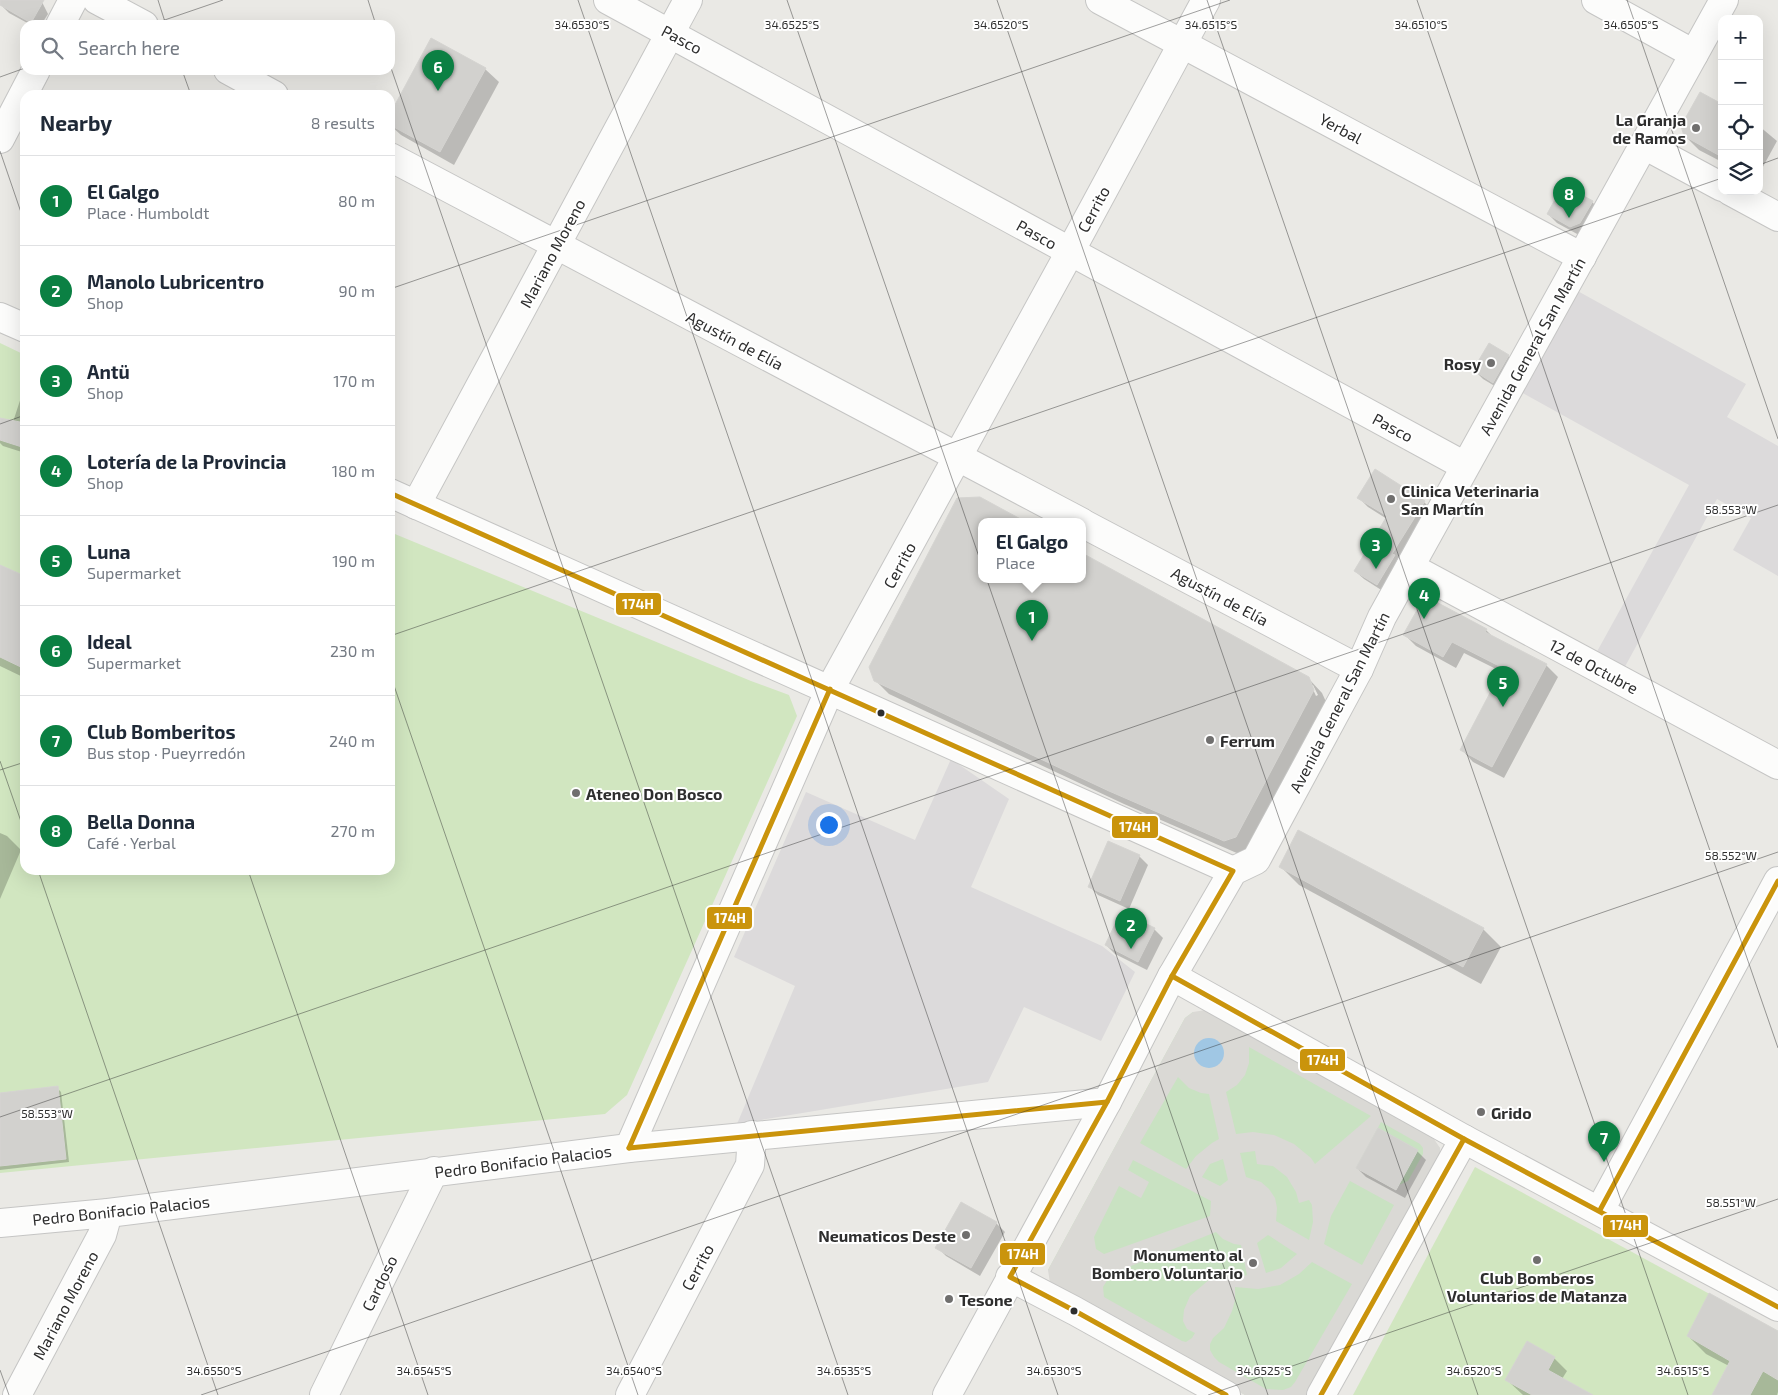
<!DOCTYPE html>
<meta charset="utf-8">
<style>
:root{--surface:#fff;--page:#f6f6f7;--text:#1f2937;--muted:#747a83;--line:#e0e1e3;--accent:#0b8043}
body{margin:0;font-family:"Exo 2",sans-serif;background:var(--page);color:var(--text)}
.controls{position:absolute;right:15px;top:15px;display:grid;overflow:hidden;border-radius:10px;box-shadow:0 5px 20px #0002}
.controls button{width:45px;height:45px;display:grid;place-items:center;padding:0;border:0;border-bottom:1px solid var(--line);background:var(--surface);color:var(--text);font:25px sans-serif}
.you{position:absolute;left:828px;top:824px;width:18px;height:18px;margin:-12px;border:4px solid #fff;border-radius:50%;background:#1a73e8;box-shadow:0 0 0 8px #1a73e833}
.badge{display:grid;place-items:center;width:32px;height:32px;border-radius:50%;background:var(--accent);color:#fff;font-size:16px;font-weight:700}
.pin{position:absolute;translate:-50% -41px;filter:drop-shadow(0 1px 2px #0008)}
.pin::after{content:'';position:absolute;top:26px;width:18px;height:15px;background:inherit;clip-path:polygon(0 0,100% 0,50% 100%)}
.popup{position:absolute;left:978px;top:518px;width:108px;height:65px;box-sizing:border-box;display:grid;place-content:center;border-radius:10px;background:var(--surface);filter:drop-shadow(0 1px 4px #0005);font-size:16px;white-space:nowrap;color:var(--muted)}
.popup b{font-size:19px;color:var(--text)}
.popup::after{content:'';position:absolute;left:50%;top:100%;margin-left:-10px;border:10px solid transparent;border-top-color:var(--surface)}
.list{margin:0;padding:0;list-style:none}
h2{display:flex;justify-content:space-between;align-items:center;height:65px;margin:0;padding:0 20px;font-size:21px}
h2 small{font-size:16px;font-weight:400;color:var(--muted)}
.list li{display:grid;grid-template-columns:32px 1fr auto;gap:15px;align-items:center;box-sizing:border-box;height:90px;padding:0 20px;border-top:1px solid var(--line)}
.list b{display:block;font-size:19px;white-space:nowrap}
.list p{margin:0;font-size:16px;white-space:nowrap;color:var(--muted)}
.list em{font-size:16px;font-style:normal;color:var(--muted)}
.icon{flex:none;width:28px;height:28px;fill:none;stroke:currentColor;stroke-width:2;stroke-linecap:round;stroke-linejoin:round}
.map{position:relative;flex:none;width:1778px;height:1395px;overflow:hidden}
.search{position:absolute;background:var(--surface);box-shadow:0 5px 20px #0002;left:20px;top:20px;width:375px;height:55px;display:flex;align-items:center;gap:12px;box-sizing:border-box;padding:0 18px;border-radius:15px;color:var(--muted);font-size:19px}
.panel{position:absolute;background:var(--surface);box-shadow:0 5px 20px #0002;left:20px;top:90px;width:375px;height:785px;border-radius:15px}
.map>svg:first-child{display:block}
</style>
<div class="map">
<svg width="1778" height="1395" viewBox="0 0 1778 1395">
<rect width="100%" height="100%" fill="#eae9e5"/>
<g fill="#dcdadb">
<polygon points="1574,289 1746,384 1727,417 1778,446 1778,576 1733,550 1751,518 1717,499 1622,672 1594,657 1689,485 1519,391"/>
<polygon points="951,759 1009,799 971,887 1102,946 1135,972 1101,1041 1024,1007 988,1082 737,1124 795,986 734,957 806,792 915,840"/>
</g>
<polygon fill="#c9e2c2" points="1193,1012 1440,1148 1311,1395 1245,1395 1048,1270 1185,1018"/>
<g fill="#d1e6c0">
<polygon points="0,343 25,355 25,870 390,870 390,532 751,681 789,695 797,716 627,1095 605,1114 0,1173"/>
<polygon points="1475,1167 1778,1331 1778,1395 1353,1395"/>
</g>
<path fill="#dad9d5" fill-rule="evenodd" d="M1206,1010L1432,1136L1440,1148L1441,1163L1311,1395H1245L1061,1294L1050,1283L1048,1270L1185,1018L1193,1012ZM1249,1047L1371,1116L1315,1164L1311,1158L1294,1144L1274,1135L1253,1132L1236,1134L1226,1092L1237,1085L1245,1075L1249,1063ZM1178,1077L1189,1088L1201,1093L1209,1094L1219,1139L1212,1143L1196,1156L1186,1169L1140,1143ZM1381,1122L1420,1144L1423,1148V1154L1408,1181L1399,1185L1396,1190L1356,1168ZM1255,1151L1257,1164L1273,1166L1287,1177L1296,1192L1299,1203L1309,1200L1312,1205L1313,1222L1309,1240L1276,1221L1277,1208L1275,1198L1269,1189L1261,1182L1246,1177L1240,1153ZM1223,1159L1228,1180L1220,1186L1202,1177L1210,1164ZM1133,1160L1211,1201L1210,1216L1104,1254L1096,1249L1094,1237L1119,1186L1141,1198L1149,1182L1128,1170ZM1350,1181L1394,1205L1362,1265L1324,1244L1331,1216ZM1216,1232L1223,1239L1234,1244L1241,1245L1247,1275L1241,1277L1219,1276L1210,1279L1190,1296L1184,1310L1183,1321L1187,1329L1195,1333L1192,1338L1186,1342L1182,1341L1104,1297L1103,1287L1111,1274ZM1268,1235L1297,1254L1281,1268L1266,1273L1257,1243ZM1312,1262L1352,1284L1295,1382L1291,1387L1283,1390L1266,1389L1219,1362L1214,1357L1210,1350V1344L1213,1338L1224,1328L1232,1311L1235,1300V1287L1258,1289L1280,1285L1299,1274Z"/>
<circle fill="#a0c7e4" cx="1209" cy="1053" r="15"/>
<g fill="#0003" fill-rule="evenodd">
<polygon points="4,0 41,0 48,14 41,25 31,25 9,13 1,5"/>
<polygon points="485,69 499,82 454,165 401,135 390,125 390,116"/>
<polygon points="1722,105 1722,162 1699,150 1685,136"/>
<polygon points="1759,126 1777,141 1759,174"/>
<polygon points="1592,202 1601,211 1579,235 1557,223 1548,214"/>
<polygon points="1489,344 1508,356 1517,365 1503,391 1483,379 1474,370"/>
<polygon points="25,385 25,453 3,446 0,443 0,419 13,422"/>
<path d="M980,498L1024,522H982V580H1082V554L1308,678L1322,693L1327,704L1250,850L1239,854L1124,804L889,694L875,680ZM1311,685H1313L1318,695L1316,696Z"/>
<polygon points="1359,498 1424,502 1433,511 1386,593 1364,579 1355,571 1387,519 1368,507"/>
<polygon points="0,566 25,578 25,678 0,666"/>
<polygon points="1486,630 1494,638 1546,665 1558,677 1504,778 1473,762 1462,750 1502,672 1464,653 1456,668 1416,646 1404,634"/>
<polygon points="0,833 7,836 21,850 0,899"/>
<polygon points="1139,856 1148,865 1129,909 1098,895 1089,886"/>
<polygon points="1281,867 1483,929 1501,947 1481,984 1299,885"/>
<polygon points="1154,929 1163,938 1147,970 1115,954 1106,945"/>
<polygon points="57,1088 61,1092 69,1162 0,1170 0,1094"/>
<polygon points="1417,1151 1426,1160 1405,1198 1366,1177 1357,1168"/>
<polygon points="996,1223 1005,1232 980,1276 946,1256 937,1247"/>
<polygon points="1778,1332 1778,1392 1777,1395 1713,1395 1729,1366 1706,1354 1688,1336"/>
<polygon points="1554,1358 1567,1371 1562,1379 1589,1395 1523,1395 1507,1380"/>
</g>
<g fill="#d2d1ce" stroke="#d5d4d1">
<polygon points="0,0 44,0 31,23 0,5"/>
<polygon points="431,38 486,68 440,152 390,125 390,114"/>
<polygon points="1700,92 1722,104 1722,157 1684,136 1681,126"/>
<polygon points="1563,185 1593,201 1580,223 1570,227 1547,214"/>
<polygon points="1489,343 1509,355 1493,383 1473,370"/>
<polygon points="0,418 25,423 25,448 0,440"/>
<polygon points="1375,469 1425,501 1392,554 1395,555 1377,585 1354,571 1387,516 1357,498"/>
<polygon points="980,497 1026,522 982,522 982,580 1082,580 1082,553 1309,677 1314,690 1236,837 1224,841 1109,791 874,681 869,667 957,498"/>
<polygon points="0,565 25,576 25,669 0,657"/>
<polygon points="1425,596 1487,629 1485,632 1547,664 1492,767 1460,750 1503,668 1452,642 1443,657 1403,635"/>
<polygon points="1298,830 1484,928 1463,967 1279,867"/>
<polygon points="1108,841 1140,855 1120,901 1088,887"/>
<polygon points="1121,912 1155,928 1138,962 1105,945"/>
<polygon points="58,1086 66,1159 0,1166 0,1093"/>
<polygon points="1378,1128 1418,1150 1396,1190 1356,1168"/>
<polygon points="961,1202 997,1222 971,1268 935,1248"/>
<polygon points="1709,1293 1778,1331 1778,1380 1763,1371 1750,1395 1712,1395 1730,1361 1687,1336"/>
<polygon points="1527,1341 1555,1357 1548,1370 1593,1395 1532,1395 1505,1380"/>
</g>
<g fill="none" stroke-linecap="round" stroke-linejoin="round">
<defs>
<g id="street">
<polyline points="97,0 144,25"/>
<polyline points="608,0 1465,466"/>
<polyline points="1100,0 1582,257"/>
<polyline points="1596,0 1694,54"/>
<polyline points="60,25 73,0"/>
<polyline points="228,70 274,95"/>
<polyline points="0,139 36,70"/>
<polyline points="1644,145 1722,187"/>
<polyline points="390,157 1081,522"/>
<polyline points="1730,191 1778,217"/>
<polyline points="416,505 688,0"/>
<polyline points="1082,523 1359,669"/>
<polyline points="1410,567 1778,765"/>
<polyline points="629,1148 830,689 1070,252 1206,0"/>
<polyline points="17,1395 102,1235 108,1213"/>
<polyline points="324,1395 434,1171"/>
<polyline points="630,1395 750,1165 752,1135"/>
</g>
<g id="secondary">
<polyline points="0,317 25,328"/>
<polyline points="390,493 1233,871"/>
<polyline points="1172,976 1464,1139 1778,1307"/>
<polyline points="1600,1210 1778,881"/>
<polyline points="0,1223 108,1213 629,1148 1107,1102"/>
<polyline points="1010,1277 1075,1311 1226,1395"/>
<polyline points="947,1395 1107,1102 1172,976 1233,871 1256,860 1359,669 1382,617 1724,0"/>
<polyline points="1321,1395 1464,1139"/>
</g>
</defs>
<use href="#street" stroke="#c5c5c4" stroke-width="30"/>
<use href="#secondary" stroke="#c5c5c4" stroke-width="30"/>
<use href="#street" stroke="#fcfcfb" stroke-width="28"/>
<use href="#secondary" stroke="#fcfcfb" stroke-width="28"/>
<defs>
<g id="bus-1">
<polyline points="390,493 1233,871 1172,976 1107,1102 1010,1277 1075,1311 1226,1395"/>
<polyline points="1172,976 1464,1139 1778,1307"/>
<polyline points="629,1148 830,689"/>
<polyline points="629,1148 1107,1102"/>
<polyline points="1600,1210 1778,881"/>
<polyline points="1321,1395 1464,1139"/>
</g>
</defs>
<use href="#bus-1" stroke="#fff" stroke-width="9"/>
<use href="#bus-1" stroke="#ca940c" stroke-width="5"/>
</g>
<path fill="none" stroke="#2e2e2e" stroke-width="1" stroke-opacity="0.45" d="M158,0L166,25M368,0L376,25M578,0L1058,1395M787,0L1268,1395M997,0L1478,1395M1207,0L1688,1395M1417,0L1778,1048M1627,0L1778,439M150,25L223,0M390,65L848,1395M182,70L191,95M0,77L25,68M0,151L25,224M1759,165L1778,158M390,289L1230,0M0,424L25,415M390,636L1722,178M390,674L638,1395M0,761L25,833M0,770L25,762M38,870L218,1395M248,870L428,1395M0,1117L1778,505M0,1370L9,1395M201,1395L1778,852M1208,1395L1778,1199"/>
<g fill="#706f6e" stroke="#fff" stroke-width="2">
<circle cx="1696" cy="128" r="5"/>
<circle cx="1491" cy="363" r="5"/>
<circle cx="1391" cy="499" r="5"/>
<circle cx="1210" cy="740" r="5"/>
<circle cx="576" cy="793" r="5"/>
<circle cx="1481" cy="1112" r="5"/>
<circle cx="966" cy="1235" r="5"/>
<circle cx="1537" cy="1260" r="5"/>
<circle cx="1253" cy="1263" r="5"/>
<circle cx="949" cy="1299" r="5"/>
</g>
<g fill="#2e2e2e" stroke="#fff" stroke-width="2">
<circle cx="881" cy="713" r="4.5"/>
<circle cx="1074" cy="1311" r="4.5"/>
</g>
<g text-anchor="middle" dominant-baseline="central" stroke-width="4" stroke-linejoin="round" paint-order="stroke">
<g font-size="16" fill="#2e2e2e" stroke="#fff">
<text transform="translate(682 39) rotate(28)">Pasco</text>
<text transform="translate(1341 128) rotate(28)">Yerbal</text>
<text transform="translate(1093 209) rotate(-62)">Cerrito</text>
<text transform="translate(1037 234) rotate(29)">Pasco</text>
<text transform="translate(552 253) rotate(-62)">Mariano Moreno</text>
<text transform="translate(735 340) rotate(28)">Agustín de Elía</text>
<text transform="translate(1532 346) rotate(-61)">Avenida General San Martín</text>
<text transform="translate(1393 427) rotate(28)">Pasco</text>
<text transform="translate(899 565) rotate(-62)">Cerrito</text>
<text transform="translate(1220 596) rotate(28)">Agustín de Elía</text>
<text transform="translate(1594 666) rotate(28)">12 de Octubre</text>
<text transform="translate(1339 702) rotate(-63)">Avenida General San Martín</text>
<text transform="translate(523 1161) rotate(-7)">Pedro Bonifacio Palacios</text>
<text transform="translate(121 1210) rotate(-6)">Pedro Bonifacio Palacios</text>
<text transform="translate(697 1267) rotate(-62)">Cerrito</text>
<text transform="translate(379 1283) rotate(-64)">Cardoso</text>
<text transform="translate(65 1305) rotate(-62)">Mariano Moreno</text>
</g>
<g font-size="16" font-weight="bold" fill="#2e2e2e" stroke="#fff" text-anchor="start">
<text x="1686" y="119" text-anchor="end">La Granja<tspan x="1686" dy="18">de Ramos</tspan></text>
<text x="1481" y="363" text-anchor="end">Rosy</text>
<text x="1401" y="490">Clinica Veterinaria<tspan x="1401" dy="18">San Martín</tspan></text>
<text x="1220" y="740">Ferrum</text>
<text x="586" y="793">Ateneo Don Bosco</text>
<text x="1491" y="1112">Grido</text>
<text x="956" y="1235" text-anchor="end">Neumaticos Deste</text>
<text x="1243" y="1254" text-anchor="end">Monumento al<tspan x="1243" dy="18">Bombero Voluntario</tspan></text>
<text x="1537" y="1277" text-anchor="middle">Club Bomberos<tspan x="1537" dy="18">Voluntarios de Matanza</tspan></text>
<text x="959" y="1299">Tesone</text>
</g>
</g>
<g font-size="12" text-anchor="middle" fill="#2e2e2e" stroke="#fff" stroke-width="4" stroke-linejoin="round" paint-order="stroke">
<text x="582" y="29">34.6530°S</text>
<text x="792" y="29">34.6525°S</text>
<text x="1001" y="29">34.6520°S</text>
<text x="1211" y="29">34.6515°S</text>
<text x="1421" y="29">34.6510°S</text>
<text x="1631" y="29">34.6505°S</text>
<text x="1731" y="514">58.553°W</text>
<text x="1731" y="860">58.552°W</text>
<text x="47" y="1118">58.553°W</text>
<text x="1731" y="1207">58.551°W</text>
<text x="214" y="1375">34.6550°S</text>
<text x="424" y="1375">34.6545°S</text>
<text x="634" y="1375">34.6540°S</text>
<text x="844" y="1375">34.6535°S</text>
<text x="1054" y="1375">34.6530°S</text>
<text x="1264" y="1375">34.6525°S</text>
<text x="1474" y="1375">34.6520°S</text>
<text x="1683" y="1375">34.6515°S</text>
</g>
<g stroke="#fff" stroke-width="2">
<rect x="615" y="592" width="47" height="24" rx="5" fill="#ca940c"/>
<rect x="1111" y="815" width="48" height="24" rx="5" fill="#ca940c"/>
<rect x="706" y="906" width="47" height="24" rx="5" fill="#ca940c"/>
<rect x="1299" y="1048" width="47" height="24" rx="5" fill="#ca940c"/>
<rect x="1602" y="1214" width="47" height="24" rx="5" fill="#ca940c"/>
<rect x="999" y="1242" width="47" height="24" rx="5" fill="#ca940c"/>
</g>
<g font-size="14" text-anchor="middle" font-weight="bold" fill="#fff">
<text x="638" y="609">174H</text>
<text x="1135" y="832">174H</text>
<text x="730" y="923">174H</text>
<text x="1323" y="1065">174H</text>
<text x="1626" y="1230">174H</text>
<text x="1023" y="1259">174H</text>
</g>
</svg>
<div class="controls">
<button>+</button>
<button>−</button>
<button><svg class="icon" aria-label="locate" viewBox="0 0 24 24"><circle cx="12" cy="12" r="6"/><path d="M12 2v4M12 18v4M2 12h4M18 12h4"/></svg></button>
<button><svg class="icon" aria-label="layers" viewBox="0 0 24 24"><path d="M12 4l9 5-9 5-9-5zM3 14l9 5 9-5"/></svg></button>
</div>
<div class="you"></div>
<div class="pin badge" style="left:1032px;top:641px">1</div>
<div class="popup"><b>El Galgo</b>Place</div>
<div class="pin badge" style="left:1131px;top:949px">2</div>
<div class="pin badge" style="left:1376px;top:569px">3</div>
<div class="pin badge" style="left:1424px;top:619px">4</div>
<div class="pin badge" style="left:1503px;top:707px">5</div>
<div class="pin badge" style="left:438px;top:91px">6</div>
<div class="pin badge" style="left:1604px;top:1162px">7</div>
<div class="pin badge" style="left:1569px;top:218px">8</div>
<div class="search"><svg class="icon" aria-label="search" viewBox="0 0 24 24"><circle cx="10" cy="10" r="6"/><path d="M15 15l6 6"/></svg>Search here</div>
<section class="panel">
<h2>Nearby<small>8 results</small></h2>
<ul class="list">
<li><span class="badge">1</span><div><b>El Galgo</b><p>Place · Humboldt</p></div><em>80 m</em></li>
<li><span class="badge">2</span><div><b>Manolo Lubricentro</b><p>Shop</p></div><em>90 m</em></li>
<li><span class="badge">3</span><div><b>Antü</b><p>Shop</p></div><em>170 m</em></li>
<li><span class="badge">4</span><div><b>Lotería de la Provincia</b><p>Shop</p></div><em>180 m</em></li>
<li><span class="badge">5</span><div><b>Luna</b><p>Supermarket</p></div><em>190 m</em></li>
<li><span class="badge">6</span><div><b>Ideal</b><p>Supermarket</p></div><em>230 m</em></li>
<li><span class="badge">7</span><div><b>Club Bomberitos</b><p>Bus stop · Pueyrredón</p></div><em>240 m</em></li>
<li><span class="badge">8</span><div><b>Bella Donna</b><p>Café · Yerbal</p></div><em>270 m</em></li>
</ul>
</section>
</div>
